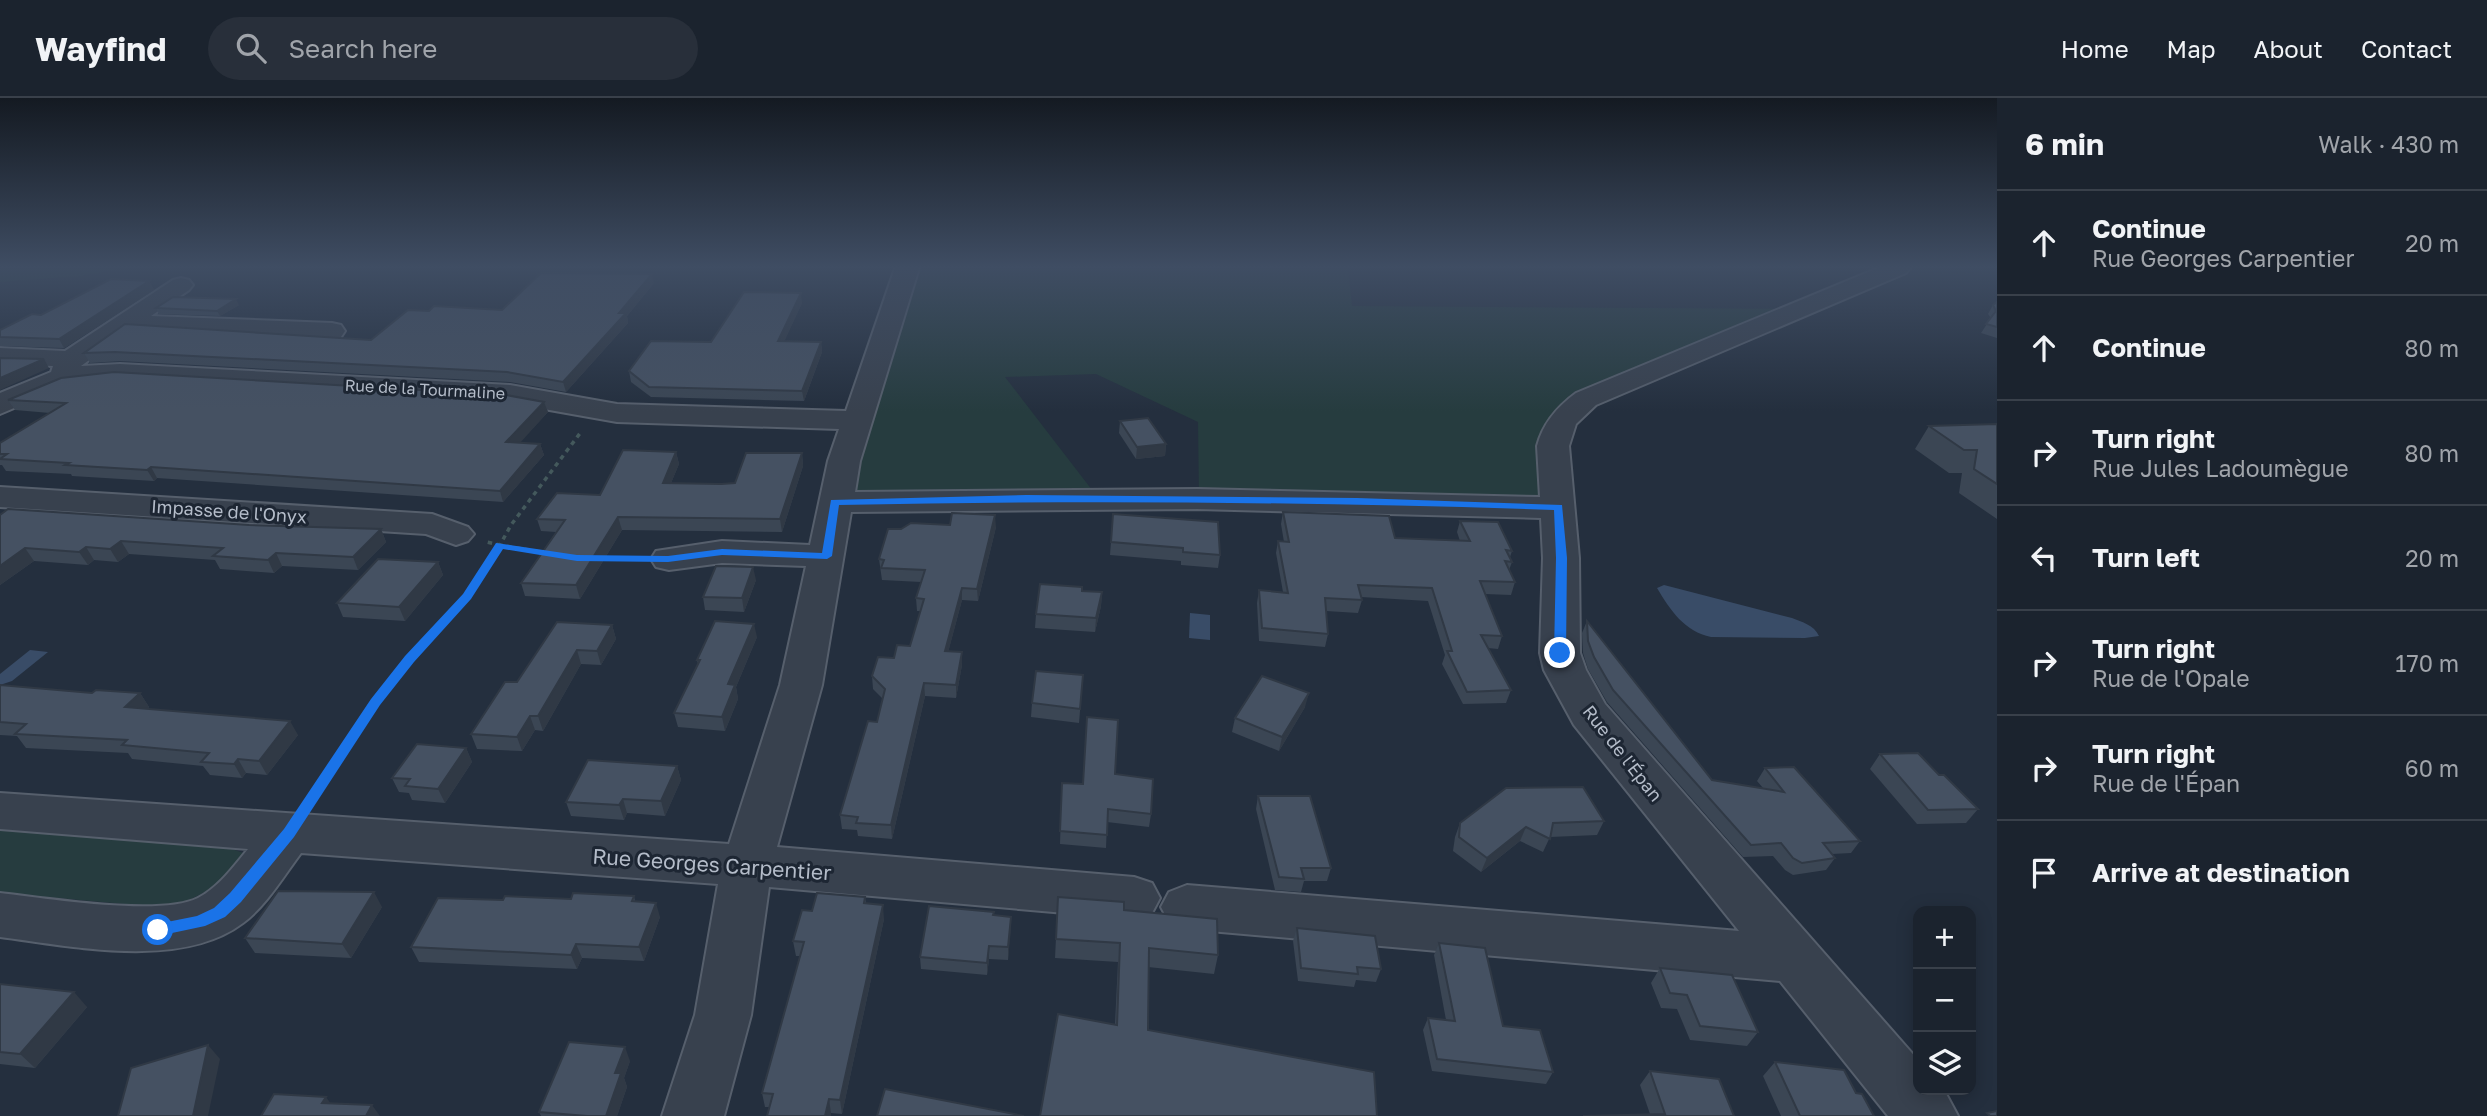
<!DOCTYPE html>
<meta charset="utf-8">
<style>
:root{--surface:#1b232e;--page:#282f3a;--text:#f1f3f6;--muted:#a0a4aa;--line:#39404a}
body{margin:0;font-family:"Golos Text",sans-serif;background:var(--page);color:var(--text)}
.controls{position:absolute;right:21px;bottom:21px;display:grid;overflow:hidden;border-radius:14px;box-shadow:0 4px 18px #0003}
.controls button{width:63px;height:63px;display:grid;place-items:center;padding:0;border:0;border-bottom:2px solid var(--line);background:var(--surface);color:var(--text);font:35px sans-serif}
.stop{position:absolute;width:21px;height:21px;margin:-16px;border:5px solid #1a73e8;border-radius:50%;background:#fff}
.stop.end{background:#1a73e8;border-color:#fff;box-shadow:0 2px 7px #0008}
.list{margin:0;padding:0;list-style:none}
h2{display:flex;justify-content:space-between;align-items:center;height:91px;margin:0;padding:0 28px;font-size:30px}
h2 small{font-size:23px;font-weight:400;color:var(--muted)}
.list li{display:grid;grid-template-columns:46px 1fr auto;gap:21px;align-items:center;box-sizing:border-box;height:105px;padding:0 28px;border-top:2px solid var(--line)}
.list b{display:block;font-size:26px;white-space:nowrap}
.list p{margin:0;font-size:23px;white-space:nowrap;color:var(--muted)}
.list em{font-size:23px;font-style:normal;color:var(--muted)}
.icon{flex:none;width:38px;height:38px;fill:none;stroke:currentColor;stroke-width:2;stroke-linecap:round;stroke-linejoin:round}
.map{position:relative;flex:none;width:1997px;height:1018px;overflow:hidden}
header{display:flex;align-items:center;gap:42px;box-sizing:border-box;height:98px;padding:0 35px;background:var(--surface);border-bottom:2px solid var(--line)}
header strong{font-size:33px}
nav{display:flex;gap:38px;margin-inline-start:auto;font-size:24px}
.search{width:490px;height:63px;background:var(--page);display:flex;align-items:center;gap:18px;box-sizing:border-box;padding:0 24px;border-radius:38px;color:var(--muted);font-size:26px}
main{display:flex}
aside{flex:1;background:var(--surface)}
.map>svg:first-child{display:block}
</style>
<header>
<strong>Wayfind</strong>
<div class="search"><svg class="icon" aria-label="search" viewBox="0 0 24 24"><circle cx="10" cy="10" r="6"/><path d="M15 15l6 6"/></svg>Search here</div>
<nav><a>Home</a><a>Map</a><a>About</a><a>Contact</a></nav>
</header>
<main>
<div class="map">
<svg width="1997" height="1018" viewBox="0 0 1997 1018">
<rect width="100%" height="100%" fill="#242f3e"/>
<g fill="#263c3f">
<polygon points="0,170 123,170 80,178 0,184"/>
<polygon points="921,170 1348,170 1352,208 1799,211 1564,321 1559,410 1199,401 1198,324 1096,276 1005,279 1099,401 835,404 895,209 908,209"/>
<polygon points="0,730 224,748 243,755 243,761 221,792 211,791 177,808 159,809 0,795"/>
</g>
<g fill="#394c67">
<path d="M1664,487L1792,520C1802,524 1814,527 1819,538L1805,540L1711,539C1685,534 1670,512 1657,490Z"/>
<polygon points="1190,515 1210,517 1210,542 1189,540"/>
<polygon points="30,552 48,554 12,583 0,587 0,576"/>
</g>
<g fill="none" stroke-linecap="round" stroke-linejoin="round">
<defs>
<g id="minor">
<path d="M895,170H919L860,363L855,394L1197,391L1540,399L1537,348C1543,325 1557,309 1576,295L1878,170H1910L1906,175L1596,307L1576,326L1569,348L1579,460L1580,555L1586,572L1605,606L1918,962V992H1944L1958,1018H1888L1780,883L1187,831L1169,824L1161,809L1169,794L1187,787L1739,833L1574,627L1544,572L1540,555L1543,460L1541,420L1197,411L851,414L822,587L777,749L1134,779L1152,785L1160,800L1152,815L1134,821L769,789L751,917L724,1018H662L695,917L718,786L301,755C283,779 267,807 243,825C181,872 71,848 0,839V795C44,800 161,819 198,800C219,789 234,768 248,751L0,731V695L729,746L780,587L806,468L722,465L669,472L656,469L651,461L656,453L722,443L810,447L828,363L839,331L617,324L510,305L120,282L66,288L0,316V295L51,274L53,268L0,266V250L65,253L173,182L181,180L189,182L193,187L189,192L151,218L332,225L341,227L345,233L341,239L332,241L129,233L81,268L120,266L510,287L617,306L846,313Z"/>
<polygon points="0,389 432,416 468,429 474,436 468,443 456,447 426,436 0,409"/>
</g>
</defs>
<use href="#minor" stroke="#565f6c" stroke-width="4"/>
<g stroke="#44595c" stroke-width="3.5" stroke-dasharray="4.5 4.5" stroke-linecap="butt">
<polyline points="547,455 500,447 511,427 581,334"/>
<polyline points="601,460 641,461"/>
<polyline points="470,493 500,447 487,444"/>
</g>
<polyline stroke="#44595c" stroke-width="5" stroke-dasharray="6 6" stroke-linecap="butt" points="311,701 376,604 471,492"/>
<use href="#minor" fill="#38414e" fill-rule="evenodd"/>
</g>
<g fill="#3b4654">
<polygon points="149,183 154,192 64,250 0,248 0,232 41,217"/>
<polygon points="654,185 627,218 628,225 566,294 510,284 120,263 90,265 84,255 371,242 429,213 502,212"/>
<polygon points="1997,204 1997,240 1981,235 1991,220 1988,216 1993,207"/>
<polygon points="802,205 784,243 821,244 822,254 804,303 651,299 631,284 629,273 711,244"/>
<polygon points="239,207 220,218 159,216 156,210"/>
<polygon points="8,302 544,304 548,314 519,345 540,346 544,357 503,404 157,380 154,383 72,378 71,376 6,373 2,367 0,367 0,345 50,315 15,312"/>
<polygon points="1120,323 1166,346 1165,358 1136,361 1119,335"/>
<polygon points="1997,326 1997,421 1959,395 1962,375 1949,375 1915,351 1929,328"/>
<polygon points="676,354 679,366 671,385 721,386 735,385 802,355 803,368 782,434 622,432 580,501 525,498 521,485 556,434 541,433 537,421 600,397"/>
<polygon points="1283,414 1395,440 1460,443 1457,434 1460,423 1512,453 1510,459 1512,464 1509,472 1515,484 1511,497 1485,496 1502,538 1498,551 1488,550 1511,592 1506,605 1463,606 1442,566 1445,557 1428,503 1361,499 1362,502 1358,515 1326,513 1328,536 1325,549 1259,543 1257,505 1259,492 1283,494 1276,455 1278,443 1284,444 1281,426"/>
<polygon points="1113,416 1220,457 1218,470 1181,467 1181,463 1110,457"/>
<polygon points="0,417 249,427 381,431 386,444 358,472 282,468 274,475 220,471 215,462 129,456 118,464 94,462 88,467 34,463 0,487"/>
<polygon points="996,429 978,503 962,502 948,554 962,567 956,600 925,598 892,741 858,738 857,732 842,731 840,717 877,624 883,601 873,591 872,578 910,548 921,513 917,513 916,500 921,484 882,482 879,461 901,431"/>
<polygon points="438,464 443,477 405,523 343,519 337,505"/>
<polygon points="756,482 744,514 705,512 703,499"/>
<polygon points="1082,493 1102,494 1101,508 1095,534 1035,530 1036,516"/>
<polygon points="1587,523 1712,682 1763,690 1757,683 1765,670 1860,743 1851,755 1832,756 1835,760 1826,772 1793,777 1785,772 1773,758 1743,759 1607,604 1588,571 1583,555 1582,535"/>
<polygon points="612,527 616,541 601,567 581,566 543,633 535,632 522,653 477,651 471,636 517,584"/>
<polygon points="757,539 736,589 738,601 725,633 678,629 674,615 698,566 697,562"/>
<polygon points="1083,577 1079,625 1031,619 1032,605"/>
<polygon points="0,587 92,595 140,595 149,609 147,611 298,637 267,677 246,675 242,680 210,677 203,668 132,661 128,655 26,650 17,638 0,637"/>
<polygon points="1305,609 1279,653 1232,634 1235,620"/>
<polygon points="466,650 472,664 445,705 412,702 409,695 399,694 392,680"/>
<polygon points="1880,656 1939,677 1978,711 1966,725 1917,726 1870,671"/>
<polygon points="677,668 681,682 665,718 627,715 624,722 571,718 566,704"/>
<polygon points="1115,676 1151,716 1149,729 1107,724 1106,750 1060,746 1062,685 1083,686"/>
<polygon points="1258,698 1331,770 1327,783 1304,783 1301,794 1275,792 1256,711"/>
<polygon points="1604,723 1597,737 1550,739 1543,754 1520,743 1481,774 1453,753 1455,739 1460,725"/>
<polygon points="634,798 635,803 660,819 644,863 582,860 577,871 419,864 411,849 503,802 571,801"/>
<polygon points="865,799 866,805 884,821 842,1016 831,1015 831,1018 767,1018 769,1009 765,1009 762,995 800,858 796,858 793,843 812,813"/>
<polygon points="1058,799 1124,812 1218,857 1214,876 1148,869 1148,932 1115,926 1118,864 1055,860"/>
<polygon points="382,809 351,860 255,855 245,840"/>
<polygon points="994,814 994,817 1011,819 1008,862 989,861 987,877 921,871 920,859"/>
<polygon points="1297,830 1381,871 1376,884 1356,882 1354,889 1298,883 1293,843"/>
<polygon points="1439,845 1503,928 1553,974 1546,986 1432,973 1423,932 1428,920 1446,922 1434,857"/>
<polygon points="1660,870 1758,934 1747,948 1690,942 1677,911 1661,910 1651,885"/>
<polygon points="0,886 87,909 35,970 0,966"/>
<polygon points="630,963 624,980 627,989 617,1018 541,1018 539,1014"/>
<polygon points="1775,964 1856,995 1874,1018 1781,1018 1763,978"/>
<polygon points="1650,973 1734,1018 1582,1018 1650,1016 1640,987"/>
</g>
<g fill="#303945">
<polygon points="652,176 654,185 627,218 628,225 566,294 563,284"/>
<polygon points="149,183 154,192 64,250 59,241"/>
<polygon points="801,195 802,205 780,253 778,243"/>
<polygon points="236,201 239,207 220,218 217,213"/>
<polygon points="821,244 822,254 804,303 802,293"/>
<polygon points="44,261 49,270 0,292 0,280"/>
<polygon points="544,304 548,314 510,356 506,344"/>
<polygon points="540,346 544,357 503,404 500,393"/>
<polygon points="1166,346 1165,358 1136,361 1137,349"/>
<polygon points="676,354 679,366 666,397 663,385"/>
<polygon points="802,355 803,368 782,434 780,421"/>
<polygon points="151,369 157,380 154,383 147,372"/>
<polygon points="995,417 996,429 978,503 977,491"/>
<polygon points="618,419 622,432 580,501 576,487"/>
<polygon points="381,431 386,444 358,472 353,459"/>
<polygon points="121,443 129,456 118,464 110,451"/>
<polygon points="86,449 94,462 88,467 79,454"/>
<polygon points="25,450 34,463 0,487 0,468"/>
<polygon points="276,455 282,468 274,475 268,462"/>
<polygon points="438,464 443,477 405,523 399,509"/>
<polygon points="753,469 756,482 744,514 742,500"/>
<polygon points="962,490 962,502 945,566 945,553"/>
<polygon points="1102,494 1101,508 1095,534 1096,520"/>
<polygon points="754,526 757,539 736,589 738,601 725,633 722,619 728,586"/>
<polygon points="612,527 616,541 601,567 597,553"/>
<polygon points="577,552 581,566 543,633 538,618"/>
<polygon points="962,554 962,567 956,600 956,587"/>
<polygon points="924,585 925,598 892,741 891,727"/>
<polygon points="140,595 149,609 134,623 125,609"/>
<polygon points="1309,595 1305,609 1279,653 1282,639"/>
<polygon points="530,618 535,632 522,653 517,639"/>
<polygon points="290,623 298,637 267,677 259,663"/>
<polygon points="466,650 472,664 445,705 438,691"/>
<polygon points="238,661 246,675 242,680 234,666"/>
<polygon points="677,668 681,682 665,718 661,703"/>
<polygon points="623,701 627,715 624,722 619,707"/>
<polygon points="1526,729 1520,743 1481,774 1487,760"/>
<polygon points="374,794 382,809 351,860 342,846"/>
<polygon points="656,805 660,819 644,863 639,849"/>
<polygon points="883,807 884,821 842,1016 840,1002"/>
<polygon points="1011,819 1011,831 1008,862 1008,849"/>
<polygon points="576,846 582,860 577,871 571,857"/>
<polygon points="989,848 989,861 987,877 987,865"/>
<polygon points="74,894 87,909 35,970 20,956"/>
<polygon points="208,947 220,961 208,1018 193,1018"/>
<polygon points="625,949 630,963 624,980 627,989 617,1018 606,1018 615,975"/>
<polygon points="326,999 336,1013 322,1005"/>
<polygon points="829,1001 831,1015 831,1018 825,1018"/>
<polygon points="372,1007 380,1018 366,1018"/>
</g>
<g fill="#455162" stroke="#303945" stroke-width="2">
<polygon points="541,175 652,176 619,215 626,215 563,284 507,274 115,254 84,255 125,226 371,242 408,212 429,213 434,208 502,212"/>
<polygon points="111,181 149,183 59,241 0,239 0,232 32,216 41,217"/>
<polygon points="744,194 801,195 778,243 821,244 802,293 649,289 629,273 651,243 711,244"/>
<polygon points="173,199 236,201 217,213 156,210"/>
<polygon points="1997,204 1997,229 1986,226 1996,213 1993,207"/>
<polygon points="0,260 44,261 0,280"/>
<polygon points="114,274 506,297 544,304 506,344 540,346 500,393 151,369 147,372 65,367 69,365 0,361 7,356 0,356 0,345 66,305 8,302 61,280"/>
<polygon points="1148,320 1166,346 1137,349 1120,323"/>
<polygon points="1997,326 1997,386 1974,371 1977,352 1964,352 1929,328"/>
<polygon points="623,352 676,354 663,385 721,386 735,385 746,355 802,355 780,421 618,419 576,487 521,485 565,422 537,421 557,395 600,397"/>
<polygon points="8,411 249,427 381,431 353,459 276,455 268,462 213,458 223,450 121,443 110,451 86,449 79,454 25,450 0,468 0,417"/>
<polygon points="1283,414 1389,418 1395,440 1470,443 1460,423 1498,424 1512,453 1506,452 1512,464 1505,463 1515,484 1480,483 1502,538 1481,537 1511,592 1467,594 1447,553 1452,553 1432,490 1358,487 1362,502 1325,500 1328,536 1262,530 1259,492 1288,495 1278,443 1289,444"/>
<polygon points="952,415 995,417 977,491 962,490 945,553 962,554 956,587 924,585 891,727 856,725 858,719 840,717 868,623 877,624 885,591 872,578 878,559 894,560 897,547 910,548 924,501 916,500 925,472 881,470 884,462 879,461 888,431 901,431 911,425 950,427"/>
<polygon points="1113,416 1218,424 1220,457 1183,454 1183,450 1111,444"/>
<polygon points="378,461 438,464 399,509 337,505"/>
<polygon points="716,468 753,469 742,500 703,499"/>
<polygon points="1040,486 1082,489 1082,493 1102,494 1096,520 1036,516"/>
<polygon points="715,523 754,526 728,586 735,587 722,619 674,615 700,562 697,562"/>
<polygon points="1587,523 1712,682 1784,694 1765,670 1794,669 1860,743 1823,745 1835,760 1802,765 1793,760 1781,745 1751,747 1613,592 1594,559 1588,543"/>
<polygon points="557,524 612,527 597,553 577,552 538,618 530,618 517,639 471,636 505,584 517,584"/>
<polygon points="1036,573 1083,577 1080,611 1032,605"/>
<polygon points="1262,578 1309,595 1282,639 1235,620"/>
<polygon points="0,587 92,595 96,592 140,595 125,609 290,623 259,663 238,661 234,666 201,664 209,655 122,647 127,642 15,636 26,626 0,624"/>
<polygon points="1087,619 1118,622 1115,676 1153,681 1151,716 1108,711 1107,737 1060,733 1062,685 1083,686"/>
<polygon points="417,646 466,650 438,691 405,688 410,681 392,680"/>
<polygon points="1918,655 1939,677 1944,677 1978,711 1928,712 1880,656"/>
<polygon points="588,662 677,668 661,703 623,701 619,707 566,704"/>
<polygon points="1583,689 1604,723 1553,725 1550,741 1526,729 1487,760 1459,739 1460,725 1506,690"/>
<polygon points="1258,698 1310,698 1331,770 1301,770 1304,781 1279,779"/>
<polygon points="278,793 374,794 342,846 245,840"/>
<polygon points="573,795 634,798 632,803 656,805 639,849 576,846 571,857 411,849 438,800 503,802 505,798 571,801"/>
<polygon points="817,795 865,799 864,805 883,807 840,1002 829,1001 825,1018 767,1018 773,996 762,995 804,844 793,843 802,812 812,813"/>
<polygon points="1058,799 1124,804 1124,812 1217,821 1218,857 1149,850 1148,932 1374,974 1377,1018 1040,1018 1058,916 1117,927 1120,845 1056,841"/>
<polygon points="929,808 994,814 993,817 1011,819 1008,849 989,848 987,865 920,859"/>
<polygon points="1297,830 1375,838 1381,871 1357,869 1358,876 1301,870"/>
<polygon points="1439,845 1485,850 1503,928 1540,932 1553,974 1437,961 1428,920 1455,923"/>
<polygon points="1660,870 1732,877 1758,934 1700,928 1687,897 1670,895"/>
<polygon points="0,886 74,894 20,956 0,954"/>
<polygon points="569,944 625,949 615,975 621,975 606,1018 587,1018 539,1014"/>
<polygon points="208,947 193,1018 118,1018 131,970"/>
<polygon points="1775,964 1844,972 1856,995 1862,996 1874,1018 1800,1018"/>
<polygon points="1650,973 1719,981 1734,1018 1583,1018 1665,1016"/>
<polygon points="885,991 1024,1018 877,1018"/>
<polygon points="274,996 326,999 322,1005 372,1007 366,1018 261,1018"/>
<polygon points="1997,1013 1997,1018 1990,1018 1987,1015"/>
</g>
<linearGradient id="sky" x2="0" y2="1"><stop stop-color="#141a22"/><stop offset="0.54" stop-color="#3f4d63"/><stop offset="1" stop-color="#3f4d63" stop-opacity="0"/></linearGradient>
<rect width="1997" height="313" fill="url(#sky)"/>
<path fill="#1a73e8" d="M1026,397L1357,400L1562,407L1567,460L1566,555L1560,559L1554,555L1556,460L1554,412C1315,404 1078,402 839,407L832,458L827,461L722,457L668,464L577,463L503,451L471,501L414,564L380,607L294,739L241,804L225,819L205,828L158,838L152,836L150,832L152,827L197,818L214,810L230,795L284,731L371,601L405,558L463,496L496,445L577,457L668,458L722,451L822,455L831,402Z"/>
<g text-anchor="middle" dominant-baseline="central" stroke-width="6" stroke-linejoin="round" paint-order="stroke">
<g font-size="16" fill="#b4bcc9" stroke="#1d2633">
<text transform="translate(425 291) rotate(3)">Rue de la Tourmaline</text>
</g>
<g font-size="18" fill="#b4bcc9" stroke="#1d2633">
<text transform="translate(229 413) rotate(4)">Impasse de l'Onyx</text>
<text transform="translate(1623 655) rotate(52)">Rue de l'Épan</text>
</g>
<g font-size="21" fill="#b4bcc9" stroke="#1d2633">
<text transform="translate(712 766) rotate(4)">Rue Georges Carpentier</text>
</g>
</g>
</svg>
<div class="controls">
<button>+</button>
<button>−</button>
<button><svg class="icon" aria-label="layers" viewBox="0 0 24 24"><path d="M12 4l9 5-9 5-9-5zM3 14l9 5 9-5"/></svg></button>
</div>
<div class="stop" style="left:158px;top:832px"></div>
<div class="stop end" style="left:1560px;top:555px"></div>
</div>
<aside>
<h2>6 min<small>Walk · 430 m</small></h2>
<ul class="list">
<li><svg class="icon" aria-label="ahead" viewBox="0 0 24 24"><path d="M12 20V5M6 11l6-6 6 6"/></svg><div><b>Continue</b><p>Rue Georges Carpentier</p></div><em>20 m</em></li>
<li><svg class="icon" aria-label="ahead" viewBox="0 0 24 24"><path d="M12 20V5M6 11l6-6 6 6"/></svg><div><b>Continue</b></div><em>80 m</em></li>
<li><svg class="icon" aria-label="right" viewBox="0 0 24 24"><path d="M7 20v-9h11M14 6l5 5-5 5"/></svg><div><b>Turn right</b><p>Rue Jules Ladoumègue</p></div><em>80 m</em></li>
<li><svg class="icon" aria-label="left" viewBox="0 0 24 24"><path d="M17 20v-9H6M10 6l-5 5 5 5"/></svg><div><b>Turn left</b></div><em>20 m</em></li>
<li><svg class="icon" aria-label="right" viewBox="0 0 24 24"><path d="M7 20v-9h11M14 6l5 5-5 5"/></svg><div><b>Turn right</b><p>Rue de l'Opale</p></div><em>170 m</em></li>
<li><svg class="icon" aria-label="right" viewBox="0 0 24 24"><path d="M7 20v-9h11M14 6l5 5-5 5"/></svg><div><b>Turn right</b><p>Rue de l'Épan</p></div><em>60 m</em></li>
<li><svg class="icon" aria-label="arrive" viewBox="0 0 24 24"><path d="M6 21V4h12l-3 4 3 4H6"/></svg><div><b>Arrive at destination</b></div></li>
</ul>
</aside>
</main>
